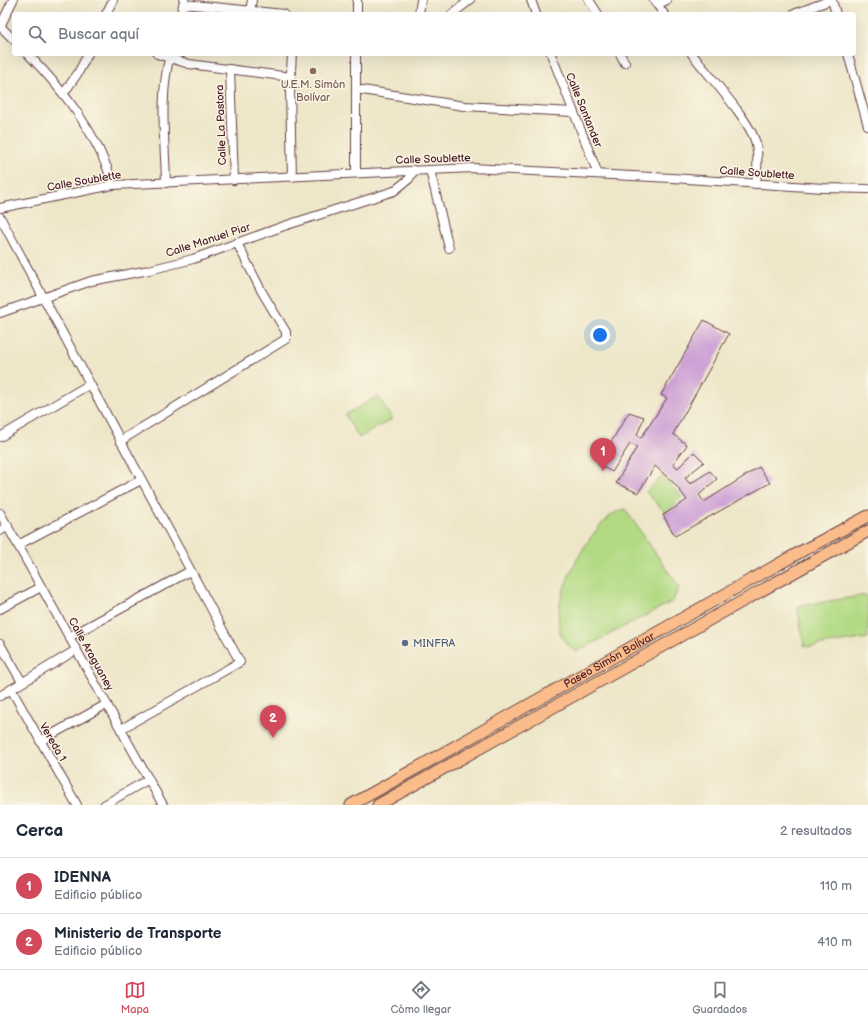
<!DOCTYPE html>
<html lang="es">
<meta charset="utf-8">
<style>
:root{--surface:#fff;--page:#f2f2f3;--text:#1f2937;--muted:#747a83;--line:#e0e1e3;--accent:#d1495b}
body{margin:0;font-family:"Balsamiq Sans",sans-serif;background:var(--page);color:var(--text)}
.you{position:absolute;left:600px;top:335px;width:14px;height:14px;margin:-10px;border:3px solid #fff;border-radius:50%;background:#1a73e8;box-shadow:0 0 0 6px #1a73e833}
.badge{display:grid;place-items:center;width:26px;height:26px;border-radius:50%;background:var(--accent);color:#fff;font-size:13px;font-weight:700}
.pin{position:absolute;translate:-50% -33px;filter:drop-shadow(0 1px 2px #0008)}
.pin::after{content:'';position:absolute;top:21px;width:14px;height:12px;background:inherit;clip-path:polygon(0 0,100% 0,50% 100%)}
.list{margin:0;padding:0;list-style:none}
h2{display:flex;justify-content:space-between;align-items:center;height:52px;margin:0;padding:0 16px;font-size:17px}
h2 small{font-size:13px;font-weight:400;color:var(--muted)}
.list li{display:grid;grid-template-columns:26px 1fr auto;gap:12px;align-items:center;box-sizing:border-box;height:56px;padding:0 16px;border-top:1px solid var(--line)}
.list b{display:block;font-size:15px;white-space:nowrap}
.list p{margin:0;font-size:13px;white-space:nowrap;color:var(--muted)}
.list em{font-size:13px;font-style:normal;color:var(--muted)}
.icon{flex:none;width:22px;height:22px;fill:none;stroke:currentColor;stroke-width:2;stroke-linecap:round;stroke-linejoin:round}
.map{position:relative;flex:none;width:868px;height:805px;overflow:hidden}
.search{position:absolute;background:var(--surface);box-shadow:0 4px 16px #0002;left:12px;right:12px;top:12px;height:44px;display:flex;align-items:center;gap:10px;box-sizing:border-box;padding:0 14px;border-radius:4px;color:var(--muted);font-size:15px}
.sheet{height:164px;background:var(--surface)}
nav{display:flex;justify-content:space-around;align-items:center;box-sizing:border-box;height:56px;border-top:1px solid var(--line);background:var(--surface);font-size:11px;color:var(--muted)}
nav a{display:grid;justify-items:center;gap:2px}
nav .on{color:var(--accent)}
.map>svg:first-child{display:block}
</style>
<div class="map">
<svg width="868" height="805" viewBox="0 0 868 805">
<rect width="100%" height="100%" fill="#fcf5e5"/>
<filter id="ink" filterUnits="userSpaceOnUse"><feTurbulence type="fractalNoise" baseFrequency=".025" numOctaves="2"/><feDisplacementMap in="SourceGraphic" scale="8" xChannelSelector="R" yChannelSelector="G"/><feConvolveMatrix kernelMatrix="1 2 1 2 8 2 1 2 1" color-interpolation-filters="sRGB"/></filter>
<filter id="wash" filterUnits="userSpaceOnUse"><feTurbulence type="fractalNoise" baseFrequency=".012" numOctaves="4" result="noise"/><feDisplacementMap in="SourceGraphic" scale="16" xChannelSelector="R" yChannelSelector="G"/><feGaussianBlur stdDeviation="0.9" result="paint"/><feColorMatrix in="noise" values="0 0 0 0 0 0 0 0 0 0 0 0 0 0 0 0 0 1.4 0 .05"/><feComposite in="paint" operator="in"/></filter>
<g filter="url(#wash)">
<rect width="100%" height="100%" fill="#ede6c8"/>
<g fill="#b2da84" stroke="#7e7c58">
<polygon points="378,396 392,419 359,438 345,415"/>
<polygon points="662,476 682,497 666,513 646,492"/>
<path d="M625,509L679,587L673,601L576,652C571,648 566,644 563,639C545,607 584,538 609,517C614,513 619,511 625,509Z"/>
<polygon points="866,595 868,597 868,638 808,647 804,645 798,611 799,606"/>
</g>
<g id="blocks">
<polygon fill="#cb9dd4" points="704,320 729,334 673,434 687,445 673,464 678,468 694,452 704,462 685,478 690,484 710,471 717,479 699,495 704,502 759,467 770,483 675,536 663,515 687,500 674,483 655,466 638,493 616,483 637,447 630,444 612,472 598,464 629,412 644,417 637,435 641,438 667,398 661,395"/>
</g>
</g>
<g filter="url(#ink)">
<use href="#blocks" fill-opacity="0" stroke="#623d43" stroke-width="1"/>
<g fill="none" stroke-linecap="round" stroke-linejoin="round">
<defs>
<g id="minor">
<polyline points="531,0 536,14"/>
<polyline points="589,0 598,14"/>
<polyline points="654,0 664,14"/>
<polyline points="832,0 836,14"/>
<polyline points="184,4 284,14"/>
<polyline points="657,5 667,0"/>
<polyline points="250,11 252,0"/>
<polyline points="106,14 113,0"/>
<polyline points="181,14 184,0"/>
<polyline points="357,14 357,0"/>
<polyline points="419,14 421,0"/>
<polyline points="452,14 470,0"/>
<polyline points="794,14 831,0"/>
<polyline points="0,26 14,40"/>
<polyline points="0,27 13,0"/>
<path d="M28,54C64,91 98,134 113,185"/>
<polyline points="157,54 189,64 291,77"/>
<polyline points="551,54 598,174"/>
<polyline points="620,54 625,63"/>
<path d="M692,54C708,75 751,121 756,144C759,157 757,171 756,184"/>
<polyline points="848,54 868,126"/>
<polyline points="230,69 234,180"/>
<polyline points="356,89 464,106 573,112"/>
<polyline points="64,93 78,73 88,54"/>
<polyline points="430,170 449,248"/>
<polyline points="356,173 356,54"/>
<polyline points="292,177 290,89 292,54"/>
<path d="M166,183C165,140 159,97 170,55"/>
<polyline points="0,208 113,185 472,168 672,178 823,188 868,189"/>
<polyline points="0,217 240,662 121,729"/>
<polyline points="0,313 91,281 149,270 193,259 284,226 394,191 409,179 414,170"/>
<polyline points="0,437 90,384"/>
<polyline points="120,441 286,339 286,332 262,292 237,243"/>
<polyline points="0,513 163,805"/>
<polyline points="0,531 8,526"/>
<polyline points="18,545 141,480"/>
<polyline points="0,609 41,587"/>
<polyline points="69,637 190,571"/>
<polyline points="0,644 22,682"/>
<polyline points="11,689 77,805"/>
<polyline points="0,696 76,650"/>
<polyline points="40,741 107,704"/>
<polyline points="104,805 149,779"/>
</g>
<g id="major">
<path id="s1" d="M351,805L802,551L868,516"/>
<polyline points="378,805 868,531"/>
</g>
</defs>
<use href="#minor" stroke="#623d43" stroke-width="10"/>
<use href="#major" stroke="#623d43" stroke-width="13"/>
<use href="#minor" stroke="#fff" stroke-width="8"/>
<use href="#major" stroke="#f9bc8a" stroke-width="11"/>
</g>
</g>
<circle fill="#8d6e63" stroke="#fcf5e5" stroke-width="1.5" cx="313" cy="71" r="4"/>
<circle fill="#5c6f8a" stroke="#fcf5e5" stroke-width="1.5" cx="405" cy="643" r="4"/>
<g text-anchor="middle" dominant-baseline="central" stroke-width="3" stroke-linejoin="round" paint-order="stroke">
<g font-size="11" fill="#785e54" stroke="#fcf5e5">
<text x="313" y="84">U.E.M. Simón<tspan x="313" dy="13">Bolívar</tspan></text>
</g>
<g font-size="11" fill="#4a1f2b" stroke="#fcf5e5">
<text transform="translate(584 110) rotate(68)">Calle Santander</text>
<text transform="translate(221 125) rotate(-92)">Calle La Pastora</text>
<text transform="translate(433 159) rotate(-2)">Calle Soublette</text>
<text transform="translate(757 173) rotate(4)">Calle Soublette</text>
<text transform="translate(84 181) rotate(-10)">Calle Soublette</text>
<text transform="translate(208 240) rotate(-18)">Calle Manuel Piar</text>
<text transform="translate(91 654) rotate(61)">Calle Araguaney</text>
<text stroke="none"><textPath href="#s1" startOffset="296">Paseo Simón Bolívar</textPath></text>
<text transform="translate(53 742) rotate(60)">Vereda 1</text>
</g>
<g font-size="11" fill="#4e5e75" stroke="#fcf5e5" text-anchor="start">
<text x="413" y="643">MINFRA</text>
</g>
</g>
</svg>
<div class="you"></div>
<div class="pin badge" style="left:603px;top:471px">1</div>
<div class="pin badge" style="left:273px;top:738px">2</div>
<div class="search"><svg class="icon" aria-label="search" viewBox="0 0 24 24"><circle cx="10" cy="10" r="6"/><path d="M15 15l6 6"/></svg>Buscar aquí</div>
</div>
<section class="sheet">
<h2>Cerca<small>2 resultados</small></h2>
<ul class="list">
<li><span class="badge">1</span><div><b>IDENNA</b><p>Edificio público</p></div><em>110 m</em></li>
<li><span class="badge">2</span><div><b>Ministerio de Transporte</b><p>Edificio público</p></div><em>410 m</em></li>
</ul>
</section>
<nav>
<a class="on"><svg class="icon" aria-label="map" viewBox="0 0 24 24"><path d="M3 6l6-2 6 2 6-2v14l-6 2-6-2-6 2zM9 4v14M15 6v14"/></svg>Mapa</a>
<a><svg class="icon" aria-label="directions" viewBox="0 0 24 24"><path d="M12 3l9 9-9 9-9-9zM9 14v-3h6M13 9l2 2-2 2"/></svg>Cómo llegar</a>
<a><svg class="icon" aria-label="saved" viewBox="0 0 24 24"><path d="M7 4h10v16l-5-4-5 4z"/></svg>Guardados</a>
</nav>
